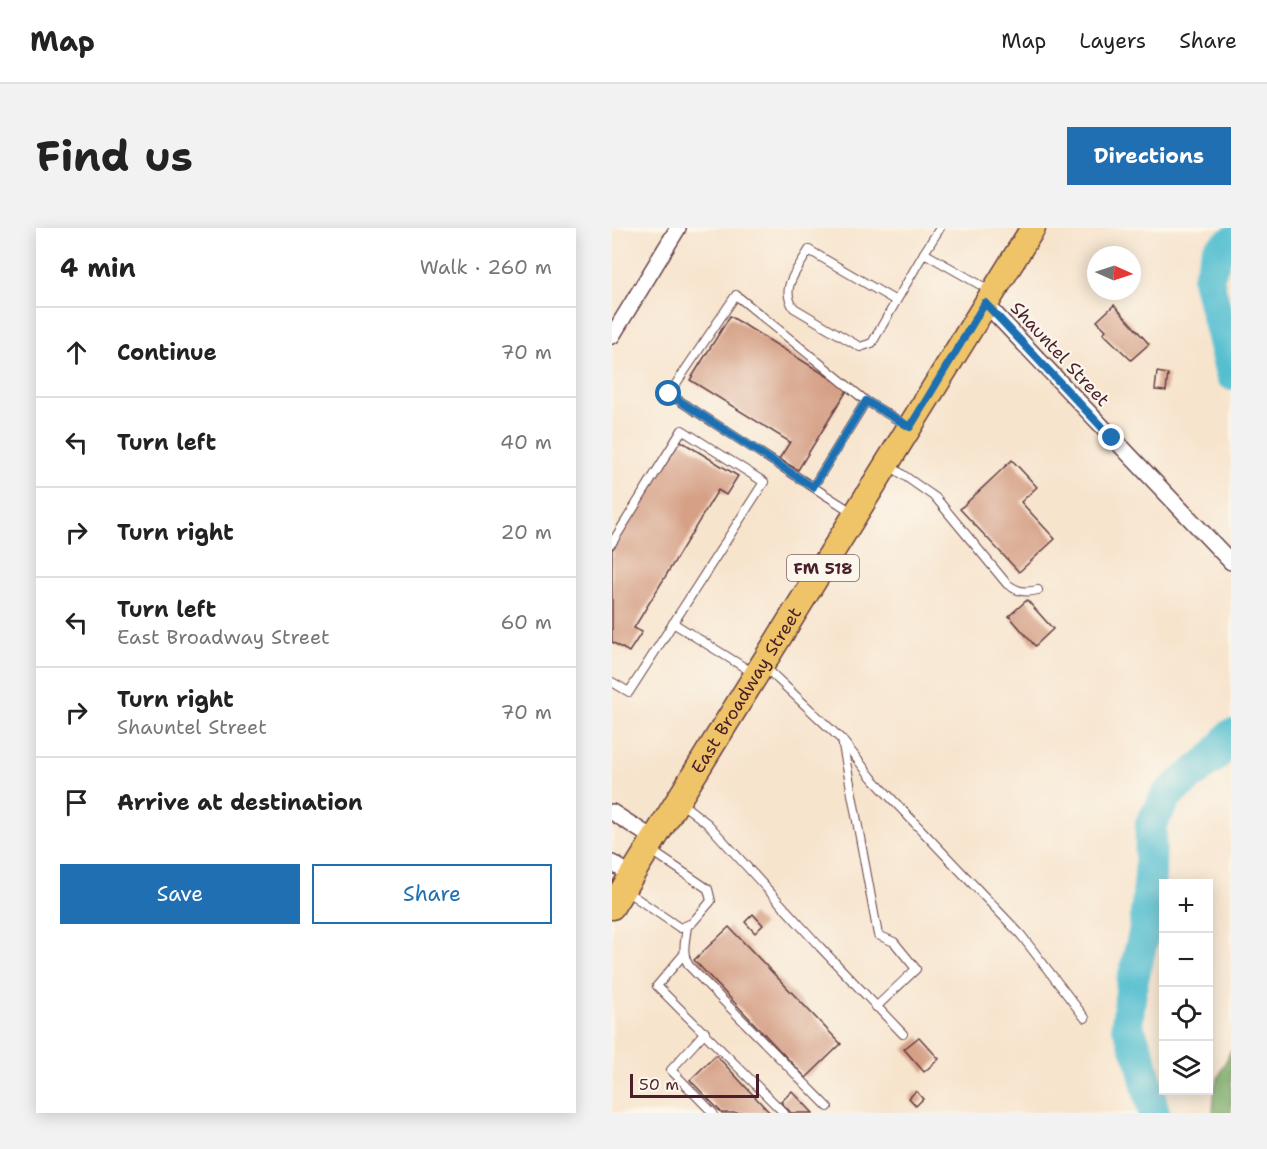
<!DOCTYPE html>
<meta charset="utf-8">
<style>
:root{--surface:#fff;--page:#f2f2f2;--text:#222;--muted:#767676;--line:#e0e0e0;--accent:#1f6fb2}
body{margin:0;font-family:"Shantell Sans",sans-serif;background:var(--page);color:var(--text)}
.controls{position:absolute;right:18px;bottom:18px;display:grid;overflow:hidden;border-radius:0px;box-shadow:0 3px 15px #0003}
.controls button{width:54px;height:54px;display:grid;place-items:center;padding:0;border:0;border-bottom:2px solid var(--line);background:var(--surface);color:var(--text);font:30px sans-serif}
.compass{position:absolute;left:475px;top:18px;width:54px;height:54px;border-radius:50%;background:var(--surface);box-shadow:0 3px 15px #0003;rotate:93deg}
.scale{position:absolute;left:18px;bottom:15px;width:129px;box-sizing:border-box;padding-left:6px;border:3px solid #4a1f2b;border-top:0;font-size:16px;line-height:21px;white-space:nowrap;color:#4a1f2b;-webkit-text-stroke:4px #fbf7ec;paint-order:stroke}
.stop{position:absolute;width:18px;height:18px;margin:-14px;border:4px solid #1f6fb2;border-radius:50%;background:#fff}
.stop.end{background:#1f6fb2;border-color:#fff;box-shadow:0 2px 6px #0008}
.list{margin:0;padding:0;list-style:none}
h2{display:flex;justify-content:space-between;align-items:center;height:78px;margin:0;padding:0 24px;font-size:26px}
h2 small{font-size:20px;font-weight:400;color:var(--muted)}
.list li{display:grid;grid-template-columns:39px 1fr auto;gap:18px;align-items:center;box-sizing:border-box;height:90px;padding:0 24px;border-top:2px solid var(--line)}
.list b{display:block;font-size:22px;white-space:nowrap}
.list p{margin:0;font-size:20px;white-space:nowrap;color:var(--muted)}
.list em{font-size:20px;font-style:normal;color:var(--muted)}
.actions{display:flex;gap:12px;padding:18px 24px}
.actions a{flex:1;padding:14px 0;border:2px solid var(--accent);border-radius:0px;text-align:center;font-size:21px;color:var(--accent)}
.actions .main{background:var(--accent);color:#fff}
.icon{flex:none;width:33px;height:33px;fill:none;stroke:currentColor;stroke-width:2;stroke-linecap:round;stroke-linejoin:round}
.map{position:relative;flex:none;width:619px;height:885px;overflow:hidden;border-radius:0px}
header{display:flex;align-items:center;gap:36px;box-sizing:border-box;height:84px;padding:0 30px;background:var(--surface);border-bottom:2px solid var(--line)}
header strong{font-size:28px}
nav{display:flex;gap:33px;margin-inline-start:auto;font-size:21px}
.intro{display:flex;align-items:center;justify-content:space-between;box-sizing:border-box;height:144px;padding:0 36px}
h1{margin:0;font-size:42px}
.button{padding:15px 27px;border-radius:0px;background:var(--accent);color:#fff;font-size:21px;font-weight:700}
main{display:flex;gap:36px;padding:0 36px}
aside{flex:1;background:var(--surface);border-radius:0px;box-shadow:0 3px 15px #0003}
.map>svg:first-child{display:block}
</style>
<header>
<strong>Map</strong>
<nav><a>Map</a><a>Layers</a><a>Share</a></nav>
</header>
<div class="intro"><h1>Find us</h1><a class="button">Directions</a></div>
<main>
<aside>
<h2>4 min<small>Walk · 260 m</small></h2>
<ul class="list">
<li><svg class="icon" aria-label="ahead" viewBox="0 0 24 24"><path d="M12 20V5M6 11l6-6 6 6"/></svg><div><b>Continue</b></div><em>70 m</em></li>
<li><svg class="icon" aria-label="left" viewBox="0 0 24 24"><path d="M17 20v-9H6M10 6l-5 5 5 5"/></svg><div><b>Turn left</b></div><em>40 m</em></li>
<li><svg class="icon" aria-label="right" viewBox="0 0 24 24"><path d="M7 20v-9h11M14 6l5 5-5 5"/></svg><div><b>Turn right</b></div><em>20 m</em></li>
<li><svg class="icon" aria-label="left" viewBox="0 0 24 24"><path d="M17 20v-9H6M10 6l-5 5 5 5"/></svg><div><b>Turn left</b><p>East Broadway Street</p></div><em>60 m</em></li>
<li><svg class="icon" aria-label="right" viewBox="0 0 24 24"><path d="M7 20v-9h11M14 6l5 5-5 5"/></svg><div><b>Turn right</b><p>Shauntel Street</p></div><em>70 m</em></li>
<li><svg class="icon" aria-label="arrive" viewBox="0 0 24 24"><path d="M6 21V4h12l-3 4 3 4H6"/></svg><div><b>Arrive at destination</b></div></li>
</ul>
<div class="actions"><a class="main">Save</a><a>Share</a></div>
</aside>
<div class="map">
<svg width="619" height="885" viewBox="0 0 619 885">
<rect width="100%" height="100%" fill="#fbf7ec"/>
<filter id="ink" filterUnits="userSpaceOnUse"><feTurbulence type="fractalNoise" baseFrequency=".0167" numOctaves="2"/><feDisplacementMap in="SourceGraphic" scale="12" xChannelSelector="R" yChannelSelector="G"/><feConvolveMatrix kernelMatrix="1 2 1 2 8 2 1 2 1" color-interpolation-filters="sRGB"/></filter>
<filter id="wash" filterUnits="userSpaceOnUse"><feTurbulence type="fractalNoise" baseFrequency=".008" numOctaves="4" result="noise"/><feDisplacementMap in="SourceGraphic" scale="24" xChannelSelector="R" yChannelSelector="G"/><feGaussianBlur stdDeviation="1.35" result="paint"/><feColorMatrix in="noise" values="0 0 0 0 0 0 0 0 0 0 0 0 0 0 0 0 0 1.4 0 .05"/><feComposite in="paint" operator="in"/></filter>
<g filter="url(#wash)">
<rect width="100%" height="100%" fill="#f7e4cd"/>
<polygon fill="#78aa66" stroke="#616448" stroke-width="1.5" points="619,822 619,885 601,885 603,857"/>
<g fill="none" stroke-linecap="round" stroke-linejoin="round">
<g stroke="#54bfd0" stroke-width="32">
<polyline points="619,14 605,24 596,51 619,146"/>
<polyline points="542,885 529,832 515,796 520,755 532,705 538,648 539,596 556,566 603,528 619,507"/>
</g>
</g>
<g id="blocks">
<g fill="#d6a086">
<polygon points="502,77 537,116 519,132 491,105 494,102 485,93"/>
<polygon points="118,88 236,161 186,242 167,231 178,214 78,152"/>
<polygon points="545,144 556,146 554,163 543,162"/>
<polygon points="67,212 126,248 114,267 106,262 22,400 30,404 17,424 0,414 0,322"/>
<polygon points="400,232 425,259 409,274 443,311 407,344 348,281"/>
<polygon points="415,372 441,401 423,418 397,388"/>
<polygon points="141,686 151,697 143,705 133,694"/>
<polygon points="117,699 229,816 194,850 82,732"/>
<polygon points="307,809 327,831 312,844 292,821"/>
<polygon points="104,827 158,885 110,885 78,852"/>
<polygon points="180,863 201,885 179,885 169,874"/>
<polygon points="304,863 311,871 304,878 297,870"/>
</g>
</g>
</g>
<g filter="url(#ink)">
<use href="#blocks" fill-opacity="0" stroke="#643d43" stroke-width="1.5"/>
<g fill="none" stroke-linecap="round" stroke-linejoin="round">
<defs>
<g id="service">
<polyline points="328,0 312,25 379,63"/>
<path d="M284,73L197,22C186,41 167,60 182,80L248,119L260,115L312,25"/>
<polyline points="254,173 124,67 57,166 201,259 254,173 294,197"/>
<path d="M277,237L324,270L395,356C406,364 413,365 426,362"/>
<polyline points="201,259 240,284"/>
<polyline points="0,315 70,202 152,254 17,464 0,454"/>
<polyline points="61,395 143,446"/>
<polyline points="153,439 230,512 266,707 282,714 304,741 264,779"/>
<polyline points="231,513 260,550 409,707 473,790"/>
<polyline points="69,575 96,596 208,719 291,806"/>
<polyline points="14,663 68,700 80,695 99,673 96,661 40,623"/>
<path d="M75,699C73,714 69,727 78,739L216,879"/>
<polyline points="72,726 45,758 172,885"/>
<polyline points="93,804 59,842 101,885"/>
</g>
<g id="minor">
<polyline points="373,75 619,334"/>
<polyline points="0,108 66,0"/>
<polyline points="0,584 42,611"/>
<polyline points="0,635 20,647"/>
</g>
<g id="primary">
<path id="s1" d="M0,679L421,0"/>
</g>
</defs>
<use href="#service" stroke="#643d43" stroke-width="10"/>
<use href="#minor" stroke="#643d43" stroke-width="18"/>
<use href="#primary" stroke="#643d43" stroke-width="27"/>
<use href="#service" stroke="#fff" stroke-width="8"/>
<use href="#minor" stroke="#fff" stroke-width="15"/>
<use href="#primary" stroke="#efc469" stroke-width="24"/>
</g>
</g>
<g fill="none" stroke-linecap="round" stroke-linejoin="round" filter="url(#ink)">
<polyline stroke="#1f6fb2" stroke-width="8" points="57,166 201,259 254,173 298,199 373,75 500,210"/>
</g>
<g text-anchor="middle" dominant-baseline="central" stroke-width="4.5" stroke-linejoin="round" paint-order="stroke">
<rect fill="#fbf7ec" stroke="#7f6065" stroke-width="1.5" x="175" y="327" width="72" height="26" rx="4.5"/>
<g font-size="16" font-weight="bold" fill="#4a1f2b">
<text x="211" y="340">FM 518</text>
</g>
<g font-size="18" fill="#4a1f2b" stroke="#fbf7ec">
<text transform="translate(448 126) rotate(47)">Shauntel Street</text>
<text stroke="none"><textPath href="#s1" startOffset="255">East Broadway Street</textPath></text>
</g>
</g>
</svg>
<div class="controls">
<button>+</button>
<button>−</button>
<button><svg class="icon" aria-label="locate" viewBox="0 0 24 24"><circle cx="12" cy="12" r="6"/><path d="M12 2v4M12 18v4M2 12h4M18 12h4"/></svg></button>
<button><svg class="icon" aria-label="layers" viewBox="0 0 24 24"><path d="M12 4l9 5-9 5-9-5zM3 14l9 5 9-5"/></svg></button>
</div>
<svg class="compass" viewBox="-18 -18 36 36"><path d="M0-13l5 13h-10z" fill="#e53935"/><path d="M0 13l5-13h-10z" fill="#767676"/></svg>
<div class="scale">50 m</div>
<div class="stop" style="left:57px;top:166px"></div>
<div class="stop end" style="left:500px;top:210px"></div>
</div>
</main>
